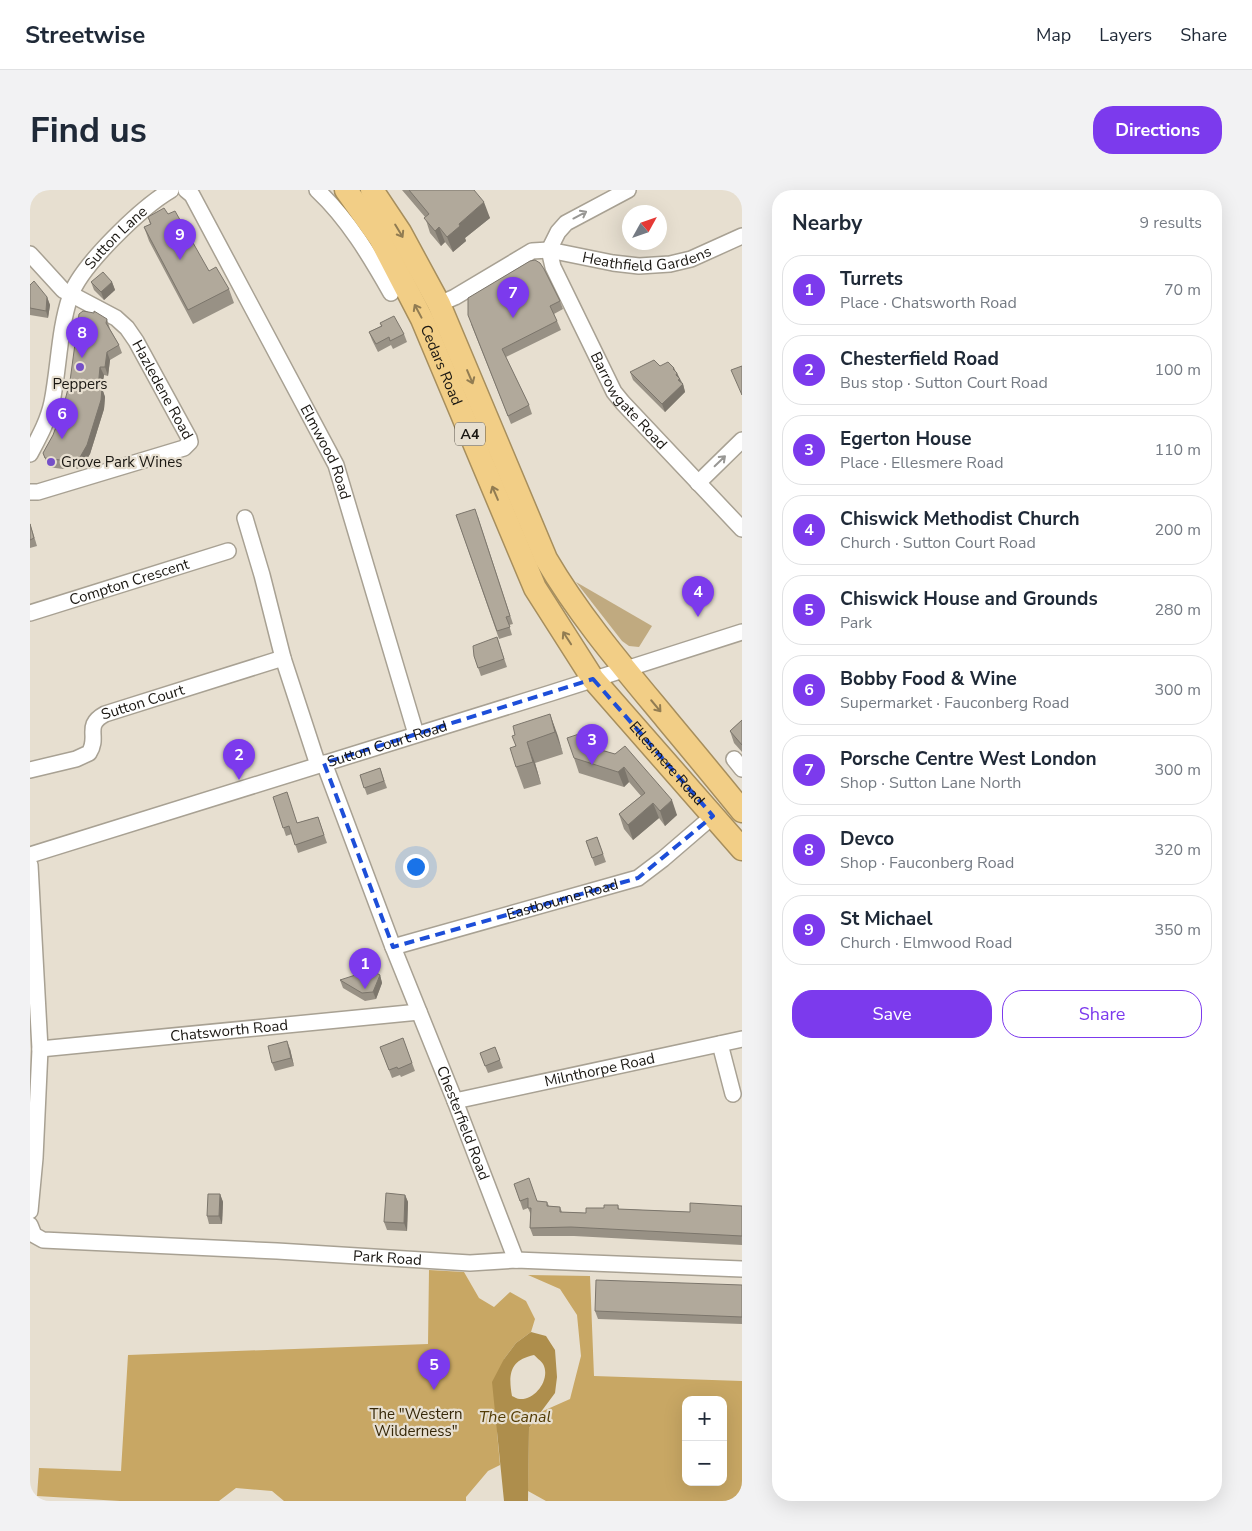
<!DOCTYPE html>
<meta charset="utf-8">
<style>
:root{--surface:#fff;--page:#f2f2f3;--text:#1f2937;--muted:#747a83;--line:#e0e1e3;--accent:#7c3aed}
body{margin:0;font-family:"Nunito Sans",sans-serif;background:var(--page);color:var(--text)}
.controls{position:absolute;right:15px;bottom:15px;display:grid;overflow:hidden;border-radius:10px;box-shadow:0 5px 20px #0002}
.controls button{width:45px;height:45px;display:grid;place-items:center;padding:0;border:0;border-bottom:1px solid var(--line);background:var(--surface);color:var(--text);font:25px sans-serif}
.compass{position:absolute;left:592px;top:15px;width:45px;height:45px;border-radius:50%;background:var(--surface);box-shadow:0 5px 20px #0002;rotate:50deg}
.you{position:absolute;left:385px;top:676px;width:18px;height:18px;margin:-12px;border:4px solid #fff;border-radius:50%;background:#1a73e8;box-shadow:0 0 0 8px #1a73e833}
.badge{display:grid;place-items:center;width:32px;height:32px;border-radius:50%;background:var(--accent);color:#fff;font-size:16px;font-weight:700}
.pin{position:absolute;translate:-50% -41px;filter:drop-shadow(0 1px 2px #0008)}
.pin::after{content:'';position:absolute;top:26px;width:18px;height:15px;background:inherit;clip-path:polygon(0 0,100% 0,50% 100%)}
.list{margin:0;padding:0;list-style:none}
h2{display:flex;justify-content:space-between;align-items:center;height:65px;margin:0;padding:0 20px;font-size:21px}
h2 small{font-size:16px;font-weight:400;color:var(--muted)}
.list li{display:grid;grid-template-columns:32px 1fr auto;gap:15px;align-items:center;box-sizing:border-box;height:70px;margin:0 10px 10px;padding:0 10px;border:1px solid var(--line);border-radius:20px}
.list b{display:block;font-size:19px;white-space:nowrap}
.list p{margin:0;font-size:16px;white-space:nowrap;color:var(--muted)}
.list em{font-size:16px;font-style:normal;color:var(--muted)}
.actions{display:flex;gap:10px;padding:15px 20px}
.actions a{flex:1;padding:11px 0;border:1px solid var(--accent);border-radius:20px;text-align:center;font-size:18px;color:var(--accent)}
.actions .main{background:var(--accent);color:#fff}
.map{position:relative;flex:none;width:712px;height:1311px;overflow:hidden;border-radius:20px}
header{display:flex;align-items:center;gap:30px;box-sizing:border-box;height:70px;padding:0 25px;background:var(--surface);border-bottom:1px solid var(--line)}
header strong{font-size:24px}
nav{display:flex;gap:28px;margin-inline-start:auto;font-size:18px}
.intro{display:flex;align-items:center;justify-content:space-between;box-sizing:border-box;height:120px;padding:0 30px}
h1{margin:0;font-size:35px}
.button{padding:12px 22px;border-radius:20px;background:var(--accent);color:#fff;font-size:18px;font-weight:700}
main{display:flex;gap:30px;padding:0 30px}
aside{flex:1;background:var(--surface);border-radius:20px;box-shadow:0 5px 20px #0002}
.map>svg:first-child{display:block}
</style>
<header>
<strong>Streetwise</strong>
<nav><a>Map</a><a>Layers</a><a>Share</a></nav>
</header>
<div class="intro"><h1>Find us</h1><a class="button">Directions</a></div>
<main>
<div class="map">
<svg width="712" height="1311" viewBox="0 0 712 1311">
<rect width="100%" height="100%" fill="#e7dfd0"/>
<polygon fill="#c0aa80" points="546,392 622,436 609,457 599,456 592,451"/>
<g fill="#c8a764" fill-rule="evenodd">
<polygon points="399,1080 434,1082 449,1108 464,1117 480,1102 496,1111 505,1129 501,1142 486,1153 474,1169 467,1242 470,1275 458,1281 436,1307 436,1311 254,1311 242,1301 206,1298 189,1311 90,1311 7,1306 9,1278 91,1281 98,1165 398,1154"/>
<path d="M498,1085L560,1086L564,1186L712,1191V1311H516L498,1301L499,1238L513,1221L540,1209L551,1166L547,1125L530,1099ZM656,1210H693V1292H656Z"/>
</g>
<path fill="#ae8e4c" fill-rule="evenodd" d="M501,1142L516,1146L525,1160L527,1187L525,1203L499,1238L498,1311H474L462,1192L474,1169L486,1153ZM504,1165C506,1167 511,1171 513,1174C521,1188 506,1210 490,1209C487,1209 485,1207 482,1206C478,1184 480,1170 504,1165Z"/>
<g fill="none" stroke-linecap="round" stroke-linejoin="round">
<defs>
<g id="minor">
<path id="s1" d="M156,0L162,5L306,275L386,544"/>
<path d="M287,0C318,29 340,66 361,103"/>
<path id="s2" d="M519,60L523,77L584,202L593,213L712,339"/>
<polyline points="519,60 528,42 536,33 598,0"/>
<path id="s3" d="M0,64L33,100L86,128L97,138L106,151L159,248L160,252L154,258L8,302H0"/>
<path id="s4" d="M409,114L425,107L502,61L519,60L583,73L609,76L640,74L661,69L712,46"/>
<path id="s5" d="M0,264C9,247 18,231 22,212C29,177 29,140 40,107C50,76 112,17 141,0"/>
<polyline points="668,293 712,250"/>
<polyline points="215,328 232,385 253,468 288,575"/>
<path id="s6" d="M0,423L198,361"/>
<polyline points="704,569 712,579"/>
<path id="s7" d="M294,573L363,757L425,911L486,1070"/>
<path id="s8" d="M0,580L46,569L59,563C70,546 53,536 75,524L253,468"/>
<path id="s9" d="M0,665L521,503L712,442"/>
<polyline points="0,675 10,859 5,968 0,1021"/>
<path id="s10" d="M363,757L608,688L633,669L683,626"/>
<polyline points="690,854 703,904"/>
<path id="s11" d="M10,859L389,822"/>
<path id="s12" d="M425,911L712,849"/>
<path id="s13" d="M0,1035L4,1045L13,1050L247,1061L440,1073L486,1070L712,1079"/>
</g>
<g id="highway">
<path id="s14" d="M316,0L350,48L392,129L505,398L563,489L712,659"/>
<path d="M342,0L370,42L409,114L516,369C550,427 594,478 637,530C662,560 687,590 712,621"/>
</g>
</defs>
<use href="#minor" stroke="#a8a193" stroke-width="18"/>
<use href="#highway" stroke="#a68e5d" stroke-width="25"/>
<use href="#minor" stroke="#fff" stroke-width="15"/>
<use href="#highway" stroke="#f2ce86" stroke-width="22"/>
</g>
<g fill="#989185">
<polygon points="372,0 444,0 460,28 435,48 436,51 423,62 415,52 411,56 400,43 395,27"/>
<polygon points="138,24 179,81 199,99 204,113 163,134 119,51 114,37 120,34 118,27"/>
<polygon points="61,92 82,92 85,100 74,110 64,100"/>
<polygon points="0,95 17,107 20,115 18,128 0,125"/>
<polygon points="530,111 533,119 524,124 531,140 476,167 499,215 502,224 481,234 441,134"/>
<polygon points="77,129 80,139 89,155 92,163 80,170 78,186 74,185 72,198 75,207 74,219 60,264 52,277 47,279 43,276 33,279 18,277 13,263 23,245"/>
<polygon points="350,133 374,144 377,152 363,159 361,155 348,162 342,150 339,142 351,136"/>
<polygon points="630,176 644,178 653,194 655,202 635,222 603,190 600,182"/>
<polygon points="426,325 448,327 483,434 479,435 482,445 469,449"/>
<polygon points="0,333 7,356 0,358"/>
<polygon points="467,447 477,477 451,486 444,466"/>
<polygon points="520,524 533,564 505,573 511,594 494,599 486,577 485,545"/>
<polygon points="712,530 712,562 704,553 700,541"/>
<polygon points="557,556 585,564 647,625 635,636 629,628 603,650 594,639 589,624 611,606 599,592 594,597 549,583 544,568"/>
<polygon points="350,578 357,598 337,605 330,585"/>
<polygon points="243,607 267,633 288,627 297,653 268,663 262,644 256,646"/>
<polygon points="567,647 576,672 565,676 556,651"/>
<polygon points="350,785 352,793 346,809 335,811 313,798 310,790"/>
<polygon points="373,848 385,881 371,887 370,885 362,888 350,857"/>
<polygon points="465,857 473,878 458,883 450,863"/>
<polygon points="260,859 264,876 245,881 242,873"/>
<polygon points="484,994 507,1011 517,1012 519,1016 530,1017 532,1022 556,1023 588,1015 589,1019 660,1022 712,1016 712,1055 544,1046 503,1046 500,1038 501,1025 498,1018 493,1020"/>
<polygon points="190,1004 193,1012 192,1034 179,1034 177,1026"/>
<polygon points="375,1005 378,1012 377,1041 357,1040 354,1032"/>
<polygon points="712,1095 712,1134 568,1129 565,1121"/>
</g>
<g fill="#7c766c">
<polygon points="454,12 460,28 435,48 436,51 423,62 417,47 429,34"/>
<polygon points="409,37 415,52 411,56 405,41"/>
<polygon points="82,92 85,100 74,110 71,102"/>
<polygon points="17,107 20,115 18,128 16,121"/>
<polygon points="77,162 80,170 78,186 75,177"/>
<polygon points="70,177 74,185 71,206 68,198"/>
<polygon points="644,178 646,184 647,183 652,194 653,194 655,202 635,222 632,214 643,179"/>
<polygon points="72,198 75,207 74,219 60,264 52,277 49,269"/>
<polygon points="520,524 528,546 533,564 525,542"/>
<polygon points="497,552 505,573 511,594 503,572"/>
<polygon points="594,577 599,592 594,597 588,582"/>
<polygon points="642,610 647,625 635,636 630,621"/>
<polygon points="623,613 629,628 603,650 598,635"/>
<polygon points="350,785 352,793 346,809 343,802"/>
<polygon points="257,851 260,859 264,876 261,868"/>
<polygon points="190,1004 193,1012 192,1034 189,1026"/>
<polygon points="375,1005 378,1012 377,1041 374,1033"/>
</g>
<g fill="#b1a99b" stroke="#7c766c">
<polygon points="379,0 444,0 454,12 429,34 430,36 417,47 409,37 405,41 394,28 399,24"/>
<polygon points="134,18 138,24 145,21 179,81 186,77 199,99 158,120 114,37 121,34 118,27"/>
<polygon points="505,70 510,73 514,79 530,111 520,116 527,131 472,159 499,215 478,226 438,125 438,108 500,71"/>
<polygon points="73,82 82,92 71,102 61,92"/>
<polygon points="4,91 17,107 16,121 0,118 0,95"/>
<polygon points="53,121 64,123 64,121 77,129 76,133 89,155 77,162 75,177 70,177 68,198 72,198 71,210 57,255 49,269 44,270 40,267 30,270 15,268 13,263 23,245 33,218 40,191 49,124"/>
<polygon points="364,126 374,144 360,151 359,147 346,154 339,142 352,136 350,133"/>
<polygon points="624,170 630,176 638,172 644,178 643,179 647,183 646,185 650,189 648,190 653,194 632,214 600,182"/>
<polygon points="712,176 712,205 701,180"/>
<polygon points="445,319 480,426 476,427 480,437 467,441 426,325"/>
<polygon points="0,334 4,348 0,350"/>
<polygon points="467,447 474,469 448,478 444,466 443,456"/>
<polygon points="520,524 525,542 497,552 503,572 486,577 480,558 486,556 482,546 485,545 483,536"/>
<polygon points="712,530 712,555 700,541"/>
<polygon points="552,543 557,556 585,564 595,556 642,610 630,621 623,613 598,635 589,624 615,603 594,577 588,582 544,568 537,548"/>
<polygon points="350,578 354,591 334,598 330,585"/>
<polygon points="257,602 267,633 288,627 294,645 265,655 259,636 253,638 243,607"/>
<polygon points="567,647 573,664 562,668 556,651"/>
<polygon points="341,780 350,785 343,802 332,803 310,790"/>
<polygon points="373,848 382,873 368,879 367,877 359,880 350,857"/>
<polygon points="257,851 261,868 242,873 238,856"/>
<polygon points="465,857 470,870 455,876 450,863"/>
<polygon points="499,988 507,1011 517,1012 517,1016 530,1017 530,1022 556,1023 556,1018 574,1018 574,1015 588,1015 588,1019 660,1022 660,1013 712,1016 712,1046 541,1037 500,1038 501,1018 498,1018 498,1008 490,1011 484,994"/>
<polygon points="356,1003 375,1005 374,1033 354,1032"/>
<polygon points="178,1004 190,1004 189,1026 177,1026"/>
<polygon points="566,1090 712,1095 712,1127 565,1121"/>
</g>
<defs><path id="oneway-shaft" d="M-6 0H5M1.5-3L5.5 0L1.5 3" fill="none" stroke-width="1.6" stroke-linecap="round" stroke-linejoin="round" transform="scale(1.25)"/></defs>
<g stroke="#989794">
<use href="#oneway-shaft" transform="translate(550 25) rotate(-28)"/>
<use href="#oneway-shaft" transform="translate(690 271) rotate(-44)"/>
</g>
<g stroke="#917c52">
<use href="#oneway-shaft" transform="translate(369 41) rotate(59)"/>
<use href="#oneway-shaft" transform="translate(388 121) rotate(-118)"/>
<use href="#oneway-shaft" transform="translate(440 187) rotate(67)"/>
<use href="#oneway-shaft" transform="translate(465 303) rotate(-113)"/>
<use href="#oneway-shaft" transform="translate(537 448) rotate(-123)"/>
<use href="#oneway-shaft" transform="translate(626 516) rotate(50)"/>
</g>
<path fill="none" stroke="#1d4ed8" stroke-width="4" stroke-dasharray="10 6" stroke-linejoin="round" d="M563,489L683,626L608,688L363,757L294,573Z"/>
<g fill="#754fc8" stroke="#e7dfd0" stroke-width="2">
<circle cx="50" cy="177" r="5"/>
<circle cx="21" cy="272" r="5"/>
</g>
<g text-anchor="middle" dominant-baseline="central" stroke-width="4.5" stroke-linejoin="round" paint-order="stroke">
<rect fill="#e7dfd0" stroke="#58534b" stroke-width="1" x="425" y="232.5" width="30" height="23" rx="4"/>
<g font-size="14" font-weight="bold" fill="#1a1712">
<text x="440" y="244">A4</text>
</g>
<g font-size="15" fill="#1a1712" stroke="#e7dfd0">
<text stroke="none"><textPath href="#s5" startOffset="239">Sutton Lane</textPath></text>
<text stroke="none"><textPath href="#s4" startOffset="224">Heathfield Gardens</textPath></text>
<text stroke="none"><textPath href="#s14" startOffset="200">Cedars Road</textPath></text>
<text stroke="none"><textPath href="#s3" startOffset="195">Hazledene Road</textPath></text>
<text stroke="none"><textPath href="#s2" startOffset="172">Barrowgate Road</textPath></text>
<text stroke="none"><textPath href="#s1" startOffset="298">Elmwood Road</textPath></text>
<text stroke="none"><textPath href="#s6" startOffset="104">Compton Crescent</textPath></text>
<text stroke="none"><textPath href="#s8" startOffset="146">Sutton Court</textPath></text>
<text stroke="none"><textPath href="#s9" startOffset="374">Sutton Court Road</textPath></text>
<text stroke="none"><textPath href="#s14" startOffset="662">Ellesmere Road</textPath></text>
<text stroke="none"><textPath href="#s10" startOffset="176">Eastbourne Road</textPath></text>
<text stroke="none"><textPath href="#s11" startOffset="190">Chatsworth Road</textPath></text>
<text stroke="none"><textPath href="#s12" startOffset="148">Milnthorpe Road</textPath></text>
<text stroke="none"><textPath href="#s7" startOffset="386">Chesterfield Road</textPath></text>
<text stroke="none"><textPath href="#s13" startOffset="366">Park Road</textPath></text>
</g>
<g font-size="15" fill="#1a1712" stroke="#e7dfd0">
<text x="50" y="194">Peppers</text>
<text x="31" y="272" text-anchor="start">Grove Park Wines</text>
</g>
<g font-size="15" fill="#352708" stroke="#e7dfd0">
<text x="386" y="1224">The "Western<tspan x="386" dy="17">Wilderness"</tspan></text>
</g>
<g font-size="16" font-style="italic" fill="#523b03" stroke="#e7dfd0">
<text x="485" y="1227">The Canal</text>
</g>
</g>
</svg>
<div class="controls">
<button>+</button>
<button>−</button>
</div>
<svg class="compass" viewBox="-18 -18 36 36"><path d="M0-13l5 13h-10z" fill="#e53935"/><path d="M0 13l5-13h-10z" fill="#747a83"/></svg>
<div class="you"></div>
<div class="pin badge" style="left:335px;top:799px">1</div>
<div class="pin badge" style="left:209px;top:590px">2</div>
<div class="pin badge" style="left:562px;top:575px">3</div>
<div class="pin badge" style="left:668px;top:427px">4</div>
<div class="pin badge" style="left:404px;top:1200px">5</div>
<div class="pin badge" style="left:32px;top:249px">6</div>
<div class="pin badge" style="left:483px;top:128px">7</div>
<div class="pin badge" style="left:52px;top:168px">8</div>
<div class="pin badge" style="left:150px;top:70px">9</div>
</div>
<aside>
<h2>Nearby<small>9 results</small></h2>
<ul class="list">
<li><span class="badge">1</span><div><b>Turrets</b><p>Place · Chatsworth Road</p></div><em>70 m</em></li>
<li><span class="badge">2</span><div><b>Chesterfield Road</b><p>Bus stop · Sutton Court Road</p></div><em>100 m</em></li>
<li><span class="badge">3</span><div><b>Egerton House</b><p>Place · Ellesmere Road</p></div><em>110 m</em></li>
<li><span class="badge">4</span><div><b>Chiswick Methodist Church</b><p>Church · Sutton Court Road</p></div><em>200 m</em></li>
<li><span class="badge">5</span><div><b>Chiswick House and Grounds</b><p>Park</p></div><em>280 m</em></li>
<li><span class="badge">6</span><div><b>Bobby Food &amp; Wine</b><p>Supermarket · Fauconberg Road</p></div><em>300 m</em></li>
<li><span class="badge">7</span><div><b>Porsche Centre West London</b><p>Shop · Sutton Lane North</p></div><em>300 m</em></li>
<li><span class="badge">8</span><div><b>Devco</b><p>Shop · Fauconberg Road</p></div><em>320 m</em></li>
<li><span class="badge">9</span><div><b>St Michael</b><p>Church · Elmwood Road</p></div><em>350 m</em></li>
</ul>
<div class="actions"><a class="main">Save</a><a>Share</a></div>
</aside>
</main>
